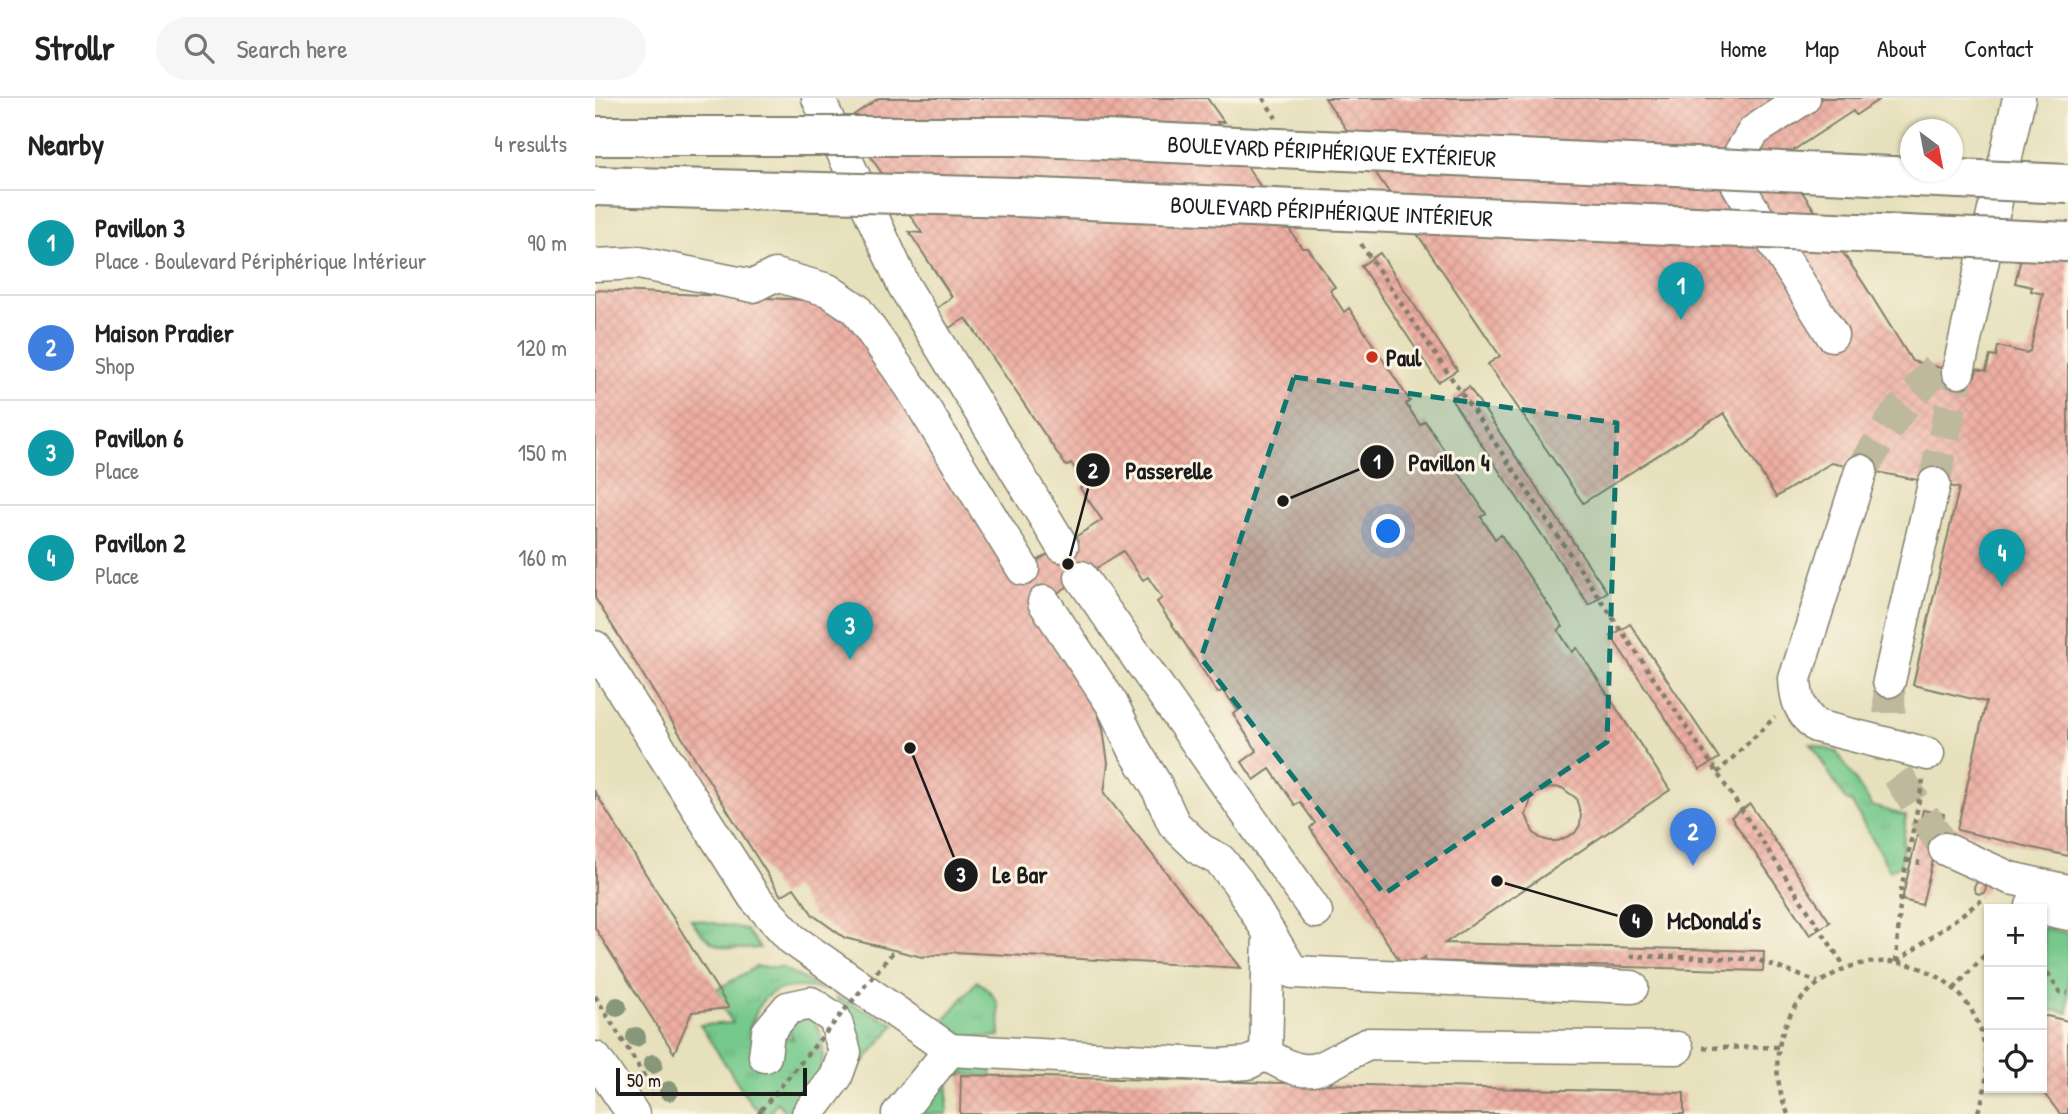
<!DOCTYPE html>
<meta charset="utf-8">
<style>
:root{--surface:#fff;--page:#f6f6f6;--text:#222;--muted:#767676;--line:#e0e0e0;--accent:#c8321e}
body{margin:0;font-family:"Patrick Hand",sans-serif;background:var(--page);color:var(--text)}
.controls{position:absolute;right:21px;bottom:21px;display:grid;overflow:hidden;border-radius:0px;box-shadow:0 2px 5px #0004}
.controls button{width:63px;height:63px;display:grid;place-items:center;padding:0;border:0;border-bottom:2px solid var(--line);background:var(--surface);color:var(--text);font:35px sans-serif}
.compass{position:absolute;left:1305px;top:21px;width:63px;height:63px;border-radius:50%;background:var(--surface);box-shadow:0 2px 5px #0004;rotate:148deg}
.scale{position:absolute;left:21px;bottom:18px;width:191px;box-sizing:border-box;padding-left:7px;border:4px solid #1c1c1c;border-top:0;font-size:19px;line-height:24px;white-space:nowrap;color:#1c1c1c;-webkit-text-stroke:5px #fcf5e5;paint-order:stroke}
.you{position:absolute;left:794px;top:434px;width:24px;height:24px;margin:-18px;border:5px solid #fff;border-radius:50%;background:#1a73e8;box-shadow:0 0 0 10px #1a73e833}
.badge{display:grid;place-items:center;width:46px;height:46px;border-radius:50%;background:var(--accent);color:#fff;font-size:23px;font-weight:700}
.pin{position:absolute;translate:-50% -58px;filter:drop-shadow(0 2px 4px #0008)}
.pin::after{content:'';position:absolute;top:37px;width:24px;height:21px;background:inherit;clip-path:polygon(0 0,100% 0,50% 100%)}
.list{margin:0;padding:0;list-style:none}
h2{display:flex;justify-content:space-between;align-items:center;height:91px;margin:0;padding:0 28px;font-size:30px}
h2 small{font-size:23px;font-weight:400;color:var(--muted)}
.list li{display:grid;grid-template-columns:46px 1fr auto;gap:21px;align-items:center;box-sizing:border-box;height:105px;padding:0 28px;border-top:2px solid var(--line)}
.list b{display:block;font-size:26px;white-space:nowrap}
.list p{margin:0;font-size:23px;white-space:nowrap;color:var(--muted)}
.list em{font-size:23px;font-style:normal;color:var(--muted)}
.icon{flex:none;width:38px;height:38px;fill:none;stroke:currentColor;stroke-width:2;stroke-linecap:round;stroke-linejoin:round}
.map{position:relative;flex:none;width:1473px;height:1016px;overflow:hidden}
header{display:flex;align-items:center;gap:42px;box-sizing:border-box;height:98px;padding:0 35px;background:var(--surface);border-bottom:2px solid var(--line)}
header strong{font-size:33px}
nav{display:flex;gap:38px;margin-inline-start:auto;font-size:24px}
.search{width:490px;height:63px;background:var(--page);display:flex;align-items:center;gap:18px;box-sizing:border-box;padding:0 24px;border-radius:38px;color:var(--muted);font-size:26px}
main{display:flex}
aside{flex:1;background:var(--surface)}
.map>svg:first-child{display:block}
</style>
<header>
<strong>Strollr</strong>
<div class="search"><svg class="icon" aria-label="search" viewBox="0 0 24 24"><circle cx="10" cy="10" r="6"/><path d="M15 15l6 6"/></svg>Search here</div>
<nav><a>Home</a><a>Map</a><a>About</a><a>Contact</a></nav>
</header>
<main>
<aside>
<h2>Nearby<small>4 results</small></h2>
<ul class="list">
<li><span class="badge" style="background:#0f9aa8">1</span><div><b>Pavillon 3</b><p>Place · Boulevard Périphérique Intérieur</p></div><em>90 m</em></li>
<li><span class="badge" style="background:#3f7fe0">2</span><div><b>Maison Pradier</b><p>Shop</p></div><em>120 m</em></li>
<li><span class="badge" style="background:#0f9aa8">3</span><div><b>Pavillon 6</b><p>Place</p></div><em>150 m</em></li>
<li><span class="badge" style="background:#0f9aa8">4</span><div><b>Pavillon 2</b><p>Place</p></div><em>160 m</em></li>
</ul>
</aside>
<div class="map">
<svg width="1473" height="1016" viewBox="0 0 1473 1016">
<defs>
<pattern id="grass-tufts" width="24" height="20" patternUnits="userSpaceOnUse" patternTransform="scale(1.75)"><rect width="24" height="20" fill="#76c98c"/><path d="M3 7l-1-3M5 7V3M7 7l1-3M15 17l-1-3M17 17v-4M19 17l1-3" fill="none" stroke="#66ac78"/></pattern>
<pattern id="building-cross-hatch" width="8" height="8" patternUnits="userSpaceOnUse" patternTransform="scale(1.75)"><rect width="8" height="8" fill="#eeaea3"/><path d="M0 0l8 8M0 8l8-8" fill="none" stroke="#cc958c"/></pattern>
</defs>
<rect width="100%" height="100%" fill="#fcf5e5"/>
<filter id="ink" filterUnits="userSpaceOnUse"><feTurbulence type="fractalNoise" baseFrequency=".0143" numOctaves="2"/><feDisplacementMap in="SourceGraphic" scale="14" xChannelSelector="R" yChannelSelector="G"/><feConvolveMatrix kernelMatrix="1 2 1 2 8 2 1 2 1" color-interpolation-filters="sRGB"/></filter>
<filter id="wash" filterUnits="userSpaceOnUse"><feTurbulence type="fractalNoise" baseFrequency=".00686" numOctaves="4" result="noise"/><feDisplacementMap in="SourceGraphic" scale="28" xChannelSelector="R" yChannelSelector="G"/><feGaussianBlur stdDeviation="1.57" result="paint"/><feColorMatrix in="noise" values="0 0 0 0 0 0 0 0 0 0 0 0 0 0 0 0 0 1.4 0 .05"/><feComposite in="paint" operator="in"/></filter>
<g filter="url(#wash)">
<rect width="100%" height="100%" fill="#e6e0bc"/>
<g fill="url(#grass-tufts)" stroke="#497254" stroke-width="2">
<polygon points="1216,646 1242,654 1277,708 1311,718 1306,766 1295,773 1257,705 1250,701"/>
<path d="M96,821L150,831L165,850C130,853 115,852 96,821Z"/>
<polygon points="1448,830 1473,835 1473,915 1464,912 1447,914"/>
<path d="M161,869H187L228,892C208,887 178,886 165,906C161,914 158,923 154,932L198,941L192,929L203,922L215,919C224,927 225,932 227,943C233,977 213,992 192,1016L182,1004L174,1016H169L157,1007L105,927L138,925L117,894Z"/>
<path d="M382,883C407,900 404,910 405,938C378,941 368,940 344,928Z"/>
<path d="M241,899L300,926L261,973C263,945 253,923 241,899Z"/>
<polygon points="373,965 397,965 396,978 354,976 352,1016 324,1016 354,976"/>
</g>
<g id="blocks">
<g fill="url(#building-cross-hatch)" fill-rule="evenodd">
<path d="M284,0H612L629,24H622L707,150H713L740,189L735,192L749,214L754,210L815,303L811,306L825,327L830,323L891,416L886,419L900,441L906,437L968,529L963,532L977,554L982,550L1075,692L850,845L1169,853L1168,873L829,863L830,859L811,872L715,730L720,725L705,704L700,707L675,671L659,682L647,664L662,653L638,616L643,613L628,592L623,595L562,504L567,500L553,479L548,482L528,453L439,510L502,613L508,631L513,665L509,695L646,870L359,854L327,859L250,840L218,817L199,790L186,798L0,500V192L214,202L244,210L270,237L418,478L507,422L485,390L491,386L476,365L471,368L371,220L354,230L341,211L357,199L314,134L327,135L251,22ZM958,689L967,690L981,700L986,717L985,727L980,735L963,743H954L945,740L938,734L931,717L936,701L942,695Z"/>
<polygon points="730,0 1286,0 1261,17 1258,13 1185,61 1269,186 1317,263 1380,278 1382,271 1391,273 1395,258 1401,259 1403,248 1431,255 1435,253 1448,196 1436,193 1437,189 1420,185 1435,123 1473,132 1473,758 1362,732 1391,604 1318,587 1364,390 1236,365 1181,399 1129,315 988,405 893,266 905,258"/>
<polygon points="785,155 862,272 843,284 766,168"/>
<polygon points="874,289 1012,494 994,507 856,301"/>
<polygon points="1035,526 1124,660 1105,672 1016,538"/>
<polygon points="0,694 134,910 97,914 79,955 0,830"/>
<polygon points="1155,706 1235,824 1215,837 1136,719"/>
<polygon points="1328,712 1349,716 1327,807 1307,802"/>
<circle cx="1385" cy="790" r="6"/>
<polygon points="1452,918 1473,923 1473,1016 1465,1016 1445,990 1447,990 1447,919"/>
<polygon points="366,977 1089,995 1089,1016 365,1016"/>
</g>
</g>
</g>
<g filter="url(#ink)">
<use href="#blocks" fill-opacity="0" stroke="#817e6c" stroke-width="2"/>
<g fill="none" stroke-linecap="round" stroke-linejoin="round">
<g stroke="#beb99c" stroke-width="32" stroke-dasharray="32 16" stroke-linecap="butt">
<polyline points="1266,373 1300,318 1344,267"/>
<polyline points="1339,386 1363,274"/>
<polyline points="1294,583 1295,665 1350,751"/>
</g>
<defs>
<g id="minor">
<polyline points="223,0 309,188 467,448"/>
<polyline points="1209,0 1159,33 1144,57 1142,86 1237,237"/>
<polyline points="0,167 44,165 158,188 180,177 233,192 261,211 316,289 428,471"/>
<polyline points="1363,274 1424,0"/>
<path d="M1266,373L1200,581C1201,602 1205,614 1221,628L1333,656"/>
<polyline points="486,479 721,814"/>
<polyline points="0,549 159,799 197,841 355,952 626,967 653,965 671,956 674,835 643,784 625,762 606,752 579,726 561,687 540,653 517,606 449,504"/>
<polyline points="1294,583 1339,386"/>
<polyline points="1350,751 1415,780 1473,793"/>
<polyline points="1437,808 1473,816"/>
<polyline points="674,835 698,874 1037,889"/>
<path d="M671,956C722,989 727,965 774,946L1082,950"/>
<polyline points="170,958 173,934 193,910 216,905 240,921 250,954 241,979 213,1016"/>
<polyline points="0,960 38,1016"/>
<polyline points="303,1016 355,952"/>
</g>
</defs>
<use href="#minor" stroke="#817e6c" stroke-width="35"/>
<g stroke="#817e6c" stroke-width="4.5" stroke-dasharray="5 5" stroke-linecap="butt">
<polyline points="668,0 681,20"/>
<polyline points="766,146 1111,658 1250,869"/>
<polyline points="1122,675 1180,619"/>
<polyline points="1312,762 1325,765"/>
<polyline points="1035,858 1160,861 1223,884"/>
<polyline points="1301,864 1306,792 1328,682"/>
<polyline points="1302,864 1391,799"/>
<polyline points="1447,866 1465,894 1473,895"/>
<polyline points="1359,891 1394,852"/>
<polyline points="0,898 58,992"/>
<polyline points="1108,950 1184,949"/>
<polyline points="164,1016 166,1012"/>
<path d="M1193,1016C1179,983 1178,952 1194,919C1204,900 1220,886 1239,876C1256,866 1275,863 1295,864C1373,869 1411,948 1382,1016"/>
</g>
<use href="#minor" stroke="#fff" stroke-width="32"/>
<defs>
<g id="highway-bridge">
<path id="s1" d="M0,38H421L1473,86"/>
<path id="s2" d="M0,88L421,99L1473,144"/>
</g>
</defs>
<use href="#highway-bridge" stroke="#817e6c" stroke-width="42" stroke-linecap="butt"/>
<polyline stroke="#817e6c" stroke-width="4.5" stroke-dasharray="5 5" stroke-linecap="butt" points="166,1012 299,853"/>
<use href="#highway-bridge" stroke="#fff" stroke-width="38"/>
</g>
<g fill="#889679">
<circle cx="22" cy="909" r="10"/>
<circle cx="41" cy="939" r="10"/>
<circle cx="58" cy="966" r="10"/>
<circle cx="74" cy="993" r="10"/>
</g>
</g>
<path fill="#0f766e" fill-opacity="0.2" stroke="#0f766e" stroke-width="5" stroke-dasharray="14 9" stroke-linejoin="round" d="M699,279L1022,325L1012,644L789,796L606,560Z"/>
<circle fill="#c8321e" stroke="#fcf5e5" stroke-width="2.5" cx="777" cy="259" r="7"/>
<g text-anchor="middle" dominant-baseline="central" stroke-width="6" stroke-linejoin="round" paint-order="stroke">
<g font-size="23" fill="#1c1c1c" stroke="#fcf5e5">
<text stroke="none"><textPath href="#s1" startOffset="737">BOULEVARD PÉRIPHÉRIQUE EXTÉRIEUR</textPath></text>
<text stroke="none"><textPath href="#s2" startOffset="737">BOULEVARD PÉRIPHÉRIQUE INTÉRIEUR</textPath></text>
</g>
<g font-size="23" font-weight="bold" fill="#1c1c1c" stroke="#fcf5e5" text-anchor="start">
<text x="791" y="259">Paul</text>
</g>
</g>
<path fill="none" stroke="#1c1c1c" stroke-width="2.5" d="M688 403L782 364M473 466L498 372M315 650L366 777M902 783L1041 823"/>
<g fill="#1c1c1c" stroke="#fcf5e5" stroke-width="2.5">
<circle cx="688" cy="403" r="7"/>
<circle cx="473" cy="466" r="7"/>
<circle cx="315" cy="650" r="7"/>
<circle cx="902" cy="783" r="7"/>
<circle cx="782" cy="364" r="18"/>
<circle cx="498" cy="372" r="18"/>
<circle cx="366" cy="777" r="18"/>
<circle cx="1041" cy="823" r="18"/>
</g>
<g font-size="21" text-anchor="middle" font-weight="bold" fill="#fff">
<text x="782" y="371">1</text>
<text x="498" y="380">2</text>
<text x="366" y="784">3</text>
<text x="1041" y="830">4</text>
</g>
<g font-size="24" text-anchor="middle" font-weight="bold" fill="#1c1c1c" stroke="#fcf5e5" stroke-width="6" stroke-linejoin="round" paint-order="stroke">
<text x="854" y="373">Pavillon 4</text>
<text x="574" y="381">Passerelle</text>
<text x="425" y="785">Le Bar</text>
<text x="1119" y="831">McDonald's</text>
</g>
</svg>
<div class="controls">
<button>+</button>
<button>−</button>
<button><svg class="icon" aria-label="locate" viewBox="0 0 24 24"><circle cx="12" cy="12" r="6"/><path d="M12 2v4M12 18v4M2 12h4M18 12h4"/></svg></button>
</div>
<svg class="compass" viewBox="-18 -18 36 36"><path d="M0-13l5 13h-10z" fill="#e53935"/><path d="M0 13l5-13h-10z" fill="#767676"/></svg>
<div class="scale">50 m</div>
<div class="you"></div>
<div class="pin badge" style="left:1086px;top:222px;background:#0f9aa8">1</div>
<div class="pin badge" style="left:1098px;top:768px;background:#3f7fe0">2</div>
<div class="pin badge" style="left:255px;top:562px;background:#0f9aa8">3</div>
<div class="pin badge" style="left:1407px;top:489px;background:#0f9aa8">4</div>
</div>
</main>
